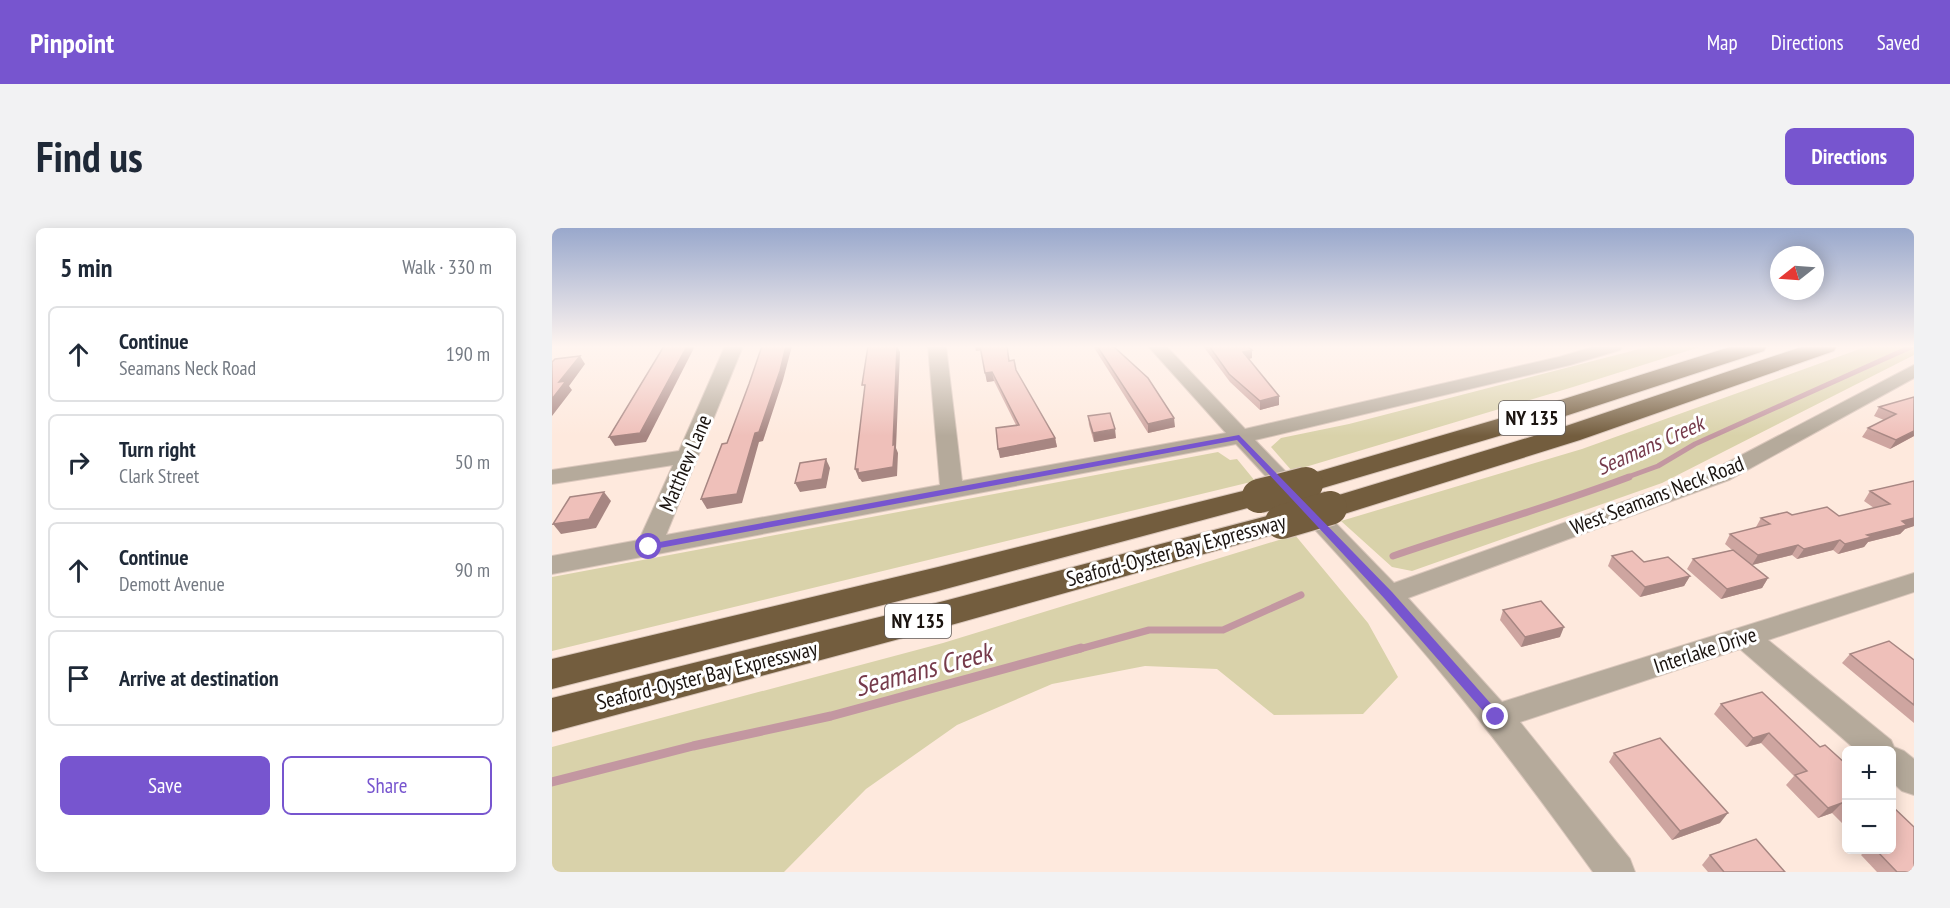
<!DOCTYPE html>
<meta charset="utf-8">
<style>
:root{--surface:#fff;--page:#f2f2f3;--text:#1f2937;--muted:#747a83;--line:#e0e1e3;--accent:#7755cf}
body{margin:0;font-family:"PT Sans Narrow",sans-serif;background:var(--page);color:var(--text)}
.controls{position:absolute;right:18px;bottom:18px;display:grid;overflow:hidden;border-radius:9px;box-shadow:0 3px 15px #0003}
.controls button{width:54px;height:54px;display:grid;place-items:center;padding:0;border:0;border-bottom:2px solid var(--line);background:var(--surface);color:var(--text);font:30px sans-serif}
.compass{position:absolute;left:1218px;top:18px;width:54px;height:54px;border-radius:50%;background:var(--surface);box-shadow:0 3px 15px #0003;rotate:253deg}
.stop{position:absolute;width:18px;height:18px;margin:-14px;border:4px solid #7755cf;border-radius:50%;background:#fff}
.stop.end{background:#7755cf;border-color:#fff;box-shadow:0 2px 6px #0008}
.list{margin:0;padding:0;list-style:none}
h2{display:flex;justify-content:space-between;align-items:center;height:78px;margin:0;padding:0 24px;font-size:26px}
h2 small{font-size:20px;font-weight:400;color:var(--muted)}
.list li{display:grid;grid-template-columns:39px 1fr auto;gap:18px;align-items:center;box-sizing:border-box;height:96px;margin:0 12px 12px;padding:0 12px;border:2px solid var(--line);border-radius:9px}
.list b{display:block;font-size:22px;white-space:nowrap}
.list p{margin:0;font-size:20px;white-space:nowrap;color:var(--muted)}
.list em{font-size:20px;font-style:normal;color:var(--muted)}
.actions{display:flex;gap:12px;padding:18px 24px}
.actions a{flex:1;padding:14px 0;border:2px solid var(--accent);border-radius:9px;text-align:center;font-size:21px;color:var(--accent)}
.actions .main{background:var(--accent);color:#fff}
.icon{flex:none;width:33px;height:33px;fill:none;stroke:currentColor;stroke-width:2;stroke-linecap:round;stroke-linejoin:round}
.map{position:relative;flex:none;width:1362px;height:644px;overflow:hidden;border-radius:9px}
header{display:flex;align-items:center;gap:36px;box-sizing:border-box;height:84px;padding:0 30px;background:var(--accent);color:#fff}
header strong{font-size:28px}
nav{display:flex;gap:33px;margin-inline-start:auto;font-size:21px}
.intro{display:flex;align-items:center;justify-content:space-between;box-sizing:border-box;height:144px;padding:0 36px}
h1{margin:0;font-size:42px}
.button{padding:15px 27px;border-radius:9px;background:var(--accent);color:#fff;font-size:21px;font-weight:700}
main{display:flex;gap:36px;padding:0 36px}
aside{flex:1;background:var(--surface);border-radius:9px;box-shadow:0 3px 15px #0003}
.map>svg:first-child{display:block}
</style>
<header>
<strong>Pinpoint</strong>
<nav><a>Map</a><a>Directions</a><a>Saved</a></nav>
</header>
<div class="intro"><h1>Find us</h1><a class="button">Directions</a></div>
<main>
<aside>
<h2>5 min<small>Walk · 330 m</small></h2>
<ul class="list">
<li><svg class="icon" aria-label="ahead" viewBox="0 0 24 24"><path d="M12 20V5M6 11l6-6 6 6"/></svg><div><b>Continue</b><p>Seamans Neck Road</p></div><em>190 m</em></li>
<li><svg class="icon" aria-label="right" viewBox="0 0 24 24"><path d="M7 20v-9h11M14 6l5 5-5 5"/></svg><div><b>Turn right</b><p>Clark Street</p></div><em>50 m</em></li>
<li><svg class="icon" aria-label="ahead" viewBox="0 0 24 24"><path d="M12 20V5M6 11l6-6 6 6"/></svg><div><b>Continue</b><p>Demott Avenue</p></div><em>90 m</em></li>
<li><svg class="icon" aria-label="arrive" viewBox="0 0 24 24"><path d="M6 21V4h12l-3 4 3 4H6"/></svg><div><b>Arrive at destination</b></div></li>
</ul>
<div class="actions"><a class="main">Save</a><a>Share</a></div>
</aside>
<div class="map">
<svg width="1362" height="644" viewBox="0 0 1362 644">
<rect width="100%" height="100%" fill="#fee9dd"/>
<g fill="#d9d2aa">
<polygon points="1099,118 1151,118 1021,159 740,243 719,219 729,210 797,196"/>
<polygon points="1316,118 1362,118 1362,127 1110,255 860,343 840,339 789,293 1030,221"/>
<polygon points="666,224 678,232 685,231 703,253 0,423 0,349"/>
<polygon points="743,307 816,395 846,449 811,486 722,487 665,441 593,438 500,456 405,497 314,561 232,644 0,644 0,519 391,415"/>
</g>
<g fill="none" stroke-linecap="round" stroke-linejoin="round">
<polyline stroke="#c397a1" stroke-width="5" points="1073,250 1106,238 1143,216 1361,118"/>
<g stroke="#c397a1" stroke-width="7">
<path d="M841,328C920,301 1000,278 1077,249"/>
<polyline points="524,422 597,402 671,402 749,367"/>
</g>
<polyline stroke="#c397a1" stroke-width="9" points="0,554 141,518 279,488 529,420"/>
<defs>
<path id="minor" d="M173,118H191L114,307L388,257L376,118H394L410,253L674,205L596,118H614L693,201L1007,129L1044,118H1071L1068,122L1018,137L703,212L842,355L1161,242L1362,137V150L1177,252L856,370L950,474L1362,345V364L1216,412L1339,512L1342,519L1352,523L1362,531V567L1350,563L1340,554V522H1304L1188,421L968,494L1078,631L1083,644H1041C994,579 946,514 895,452C828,371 756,294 684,216L0,346V328L87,312L121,237L0,256V242L127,223Z"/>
<g id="highway">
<polygon points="1181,118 1215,118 1212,123 998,193 764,262 754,265 744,262 739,256 744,250 980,181"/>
<polygon points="1252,118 1285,118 1282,123 1028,212 789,287 778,289 767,287 763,280 767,273 1008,200"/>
<polygon points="707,259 718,262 722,268 718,274 386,363 0,461 0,431 386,339"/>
<polygon points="730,284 741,287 746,294 741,301 392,399 0,504 0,470 392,373"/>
</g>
</defs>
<use href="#minor" stroke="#dac7bc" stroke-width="2"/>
<use href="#highway" stroke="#dac7bc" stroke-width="2"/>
<use href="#minor" fill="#b5aa9b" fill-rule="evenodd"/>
<use href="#highway" fill="#735d3e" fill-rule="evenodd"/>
<defs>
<g id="highway-bridge">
<polyline points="707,268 754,256"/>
<polyline points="730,294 778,280"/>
</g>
</defs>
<use href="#highway-bridge" stroke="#dac7bc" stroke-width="36" stroke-linecap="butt"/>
<use href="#highway-bridge" stroke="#735d3e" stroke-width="34"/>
</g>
<g fill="#cea5a0">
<polygon points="423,118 458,132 503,210 505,219 448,230 464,197 442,153 435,154 429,122 424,123"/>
<polygon points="541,118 561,118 623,199 596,205"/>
<polygon points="651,118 695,118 700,130 697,131 727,177 708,182 678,154"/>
<polygon points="1362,169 1362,208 1338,221 1310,209 1316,200 1332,192 1322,188 1327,179"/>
<polygon points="536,188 564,210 542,214 537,197"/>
<polygon points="1362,253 1362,298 1353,301 1348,306 1316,314 1312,319 1286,326 1281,322 1245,331 1240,327 1200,337 1216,350 1210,360 1169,371 1135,341 1141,331 1180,322 1173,316 1178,306 1204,300 1204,299 1209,290 1240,287 1287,288 1322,280 1312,273 1318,263"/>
<polygon points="1060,328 1092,334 1138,348 1132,358 1088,369 1056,338"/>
<polygon points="951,382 1008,409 969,419 948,392"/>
<polygon points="1298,426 1362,432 1362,495 1290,435"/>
<polygon points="1169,476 1268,519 1294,536 1294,599 1280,585 1266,590 1234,557 1242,548 1209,515 1194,519 1162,486"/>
<polygon points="1062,525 1168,595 1120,612 1057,534"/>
<polygon points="1316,621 1340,621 1362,644 1325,644 1309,627"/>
<polygon points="1158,627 1233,644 1156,644 1150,637"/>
</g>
<g fill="#a78682">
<polygon points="135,118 143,118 94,214 63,218 57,209"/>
<polygon points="234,118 240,118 231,152 211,213 207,214 190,275 155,281 149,271 203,205"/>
<polygon points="345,118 348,124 344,220 346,225 345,248 310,254 308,251 307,251 303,241 341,217"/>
<polygon points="423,118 429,118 430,122 424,123"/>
<polygon points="700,122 700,130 691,132 691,124"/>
<polygon points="28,128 33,136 17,158 20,162 0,188 0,171 7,154"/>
<polygon points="440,144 442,153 435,154 433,145"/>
<polygon points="727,168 727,177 708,182 708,173"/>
<polygon points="622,190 623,199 596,205 596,196"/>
<polygon points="563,201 564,210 542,214 541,205"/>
<polygon points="1362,203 1362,208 1338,221 1344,212"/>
<polygon points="503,210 505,219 448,230 446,221"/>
<polygon points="274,231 278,240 274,260 248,264 243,255"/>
<polygon points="52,264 59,273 44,300 9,306 1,296"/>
<polygon points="1362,290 1362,298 1353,301 1348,306 1316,314 1312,319 1286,326 1293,316 1350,293"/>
<polygon points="1288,312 1281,322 1245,331 1252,321"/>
<polygon points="1246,317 1240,327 1200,337 1206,327"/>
<polygon points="1138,348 1132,358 1088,369 1093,359"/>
<polygon points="1216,350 1210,360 1169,371 1175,361"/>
<polygon points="1012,399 1008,409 969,419 973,409"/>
<polygon points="1217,505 1209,515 1194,519 1201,510"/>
<polygon points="1290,575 1280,585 1266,590 1276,580"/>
<polygon points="1176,585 1168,595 1120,612 1128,603"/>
</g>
<g fill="#efc0ba" stroke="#a78682" stroke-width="1.5">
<polygon points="112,118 135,118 88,205 57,209"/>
<polygon points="210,118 234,118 228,143 207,204 203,205 185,266 149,271 170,216 175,215 197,156"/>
<polygon points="316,118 345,118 341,217 343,216 341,239 306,245 306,241 303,241 313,157 310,157"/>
<polygon points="428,118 455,118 457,133 462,132 464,142 503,210 446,221 444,200 467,197 440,144 433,145"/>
<polygon points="545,118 561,118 596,150 622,190 596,196"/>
<polygon points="657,118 695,118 700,122 691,124 727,168 708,173 677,146"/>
<polygon points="28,128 7,154 14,153 0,171 0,134 3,131"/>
<polygon points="1362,169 1362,203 1344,212 1316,200 1344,186 1327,179"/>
<polygon points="558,185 563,201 541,205 536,188"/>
<polygon points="274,231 270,251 243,255 248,235"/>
<polygon points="1362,253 1362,290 1350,293 1355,297 1315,307 1320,309 1293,316 1288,312 1252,321 1246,317 1206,327 1178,306 1218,296 1209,290 1235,284 1240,287 1275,279 1287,288 1338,276 1318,263"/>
<polygon points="52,264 37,291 1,296 18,269"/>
<polygon points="1181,322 1216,350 1175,361 1141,331"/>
<polygon points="1080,323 1092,334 1116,329 1138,348 1093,359 1060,328"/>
<polygon points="989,373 1012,399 973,409 951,382"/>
<polygon points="1337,413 1362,432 1362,477 1298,426"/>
<polygon points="1210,464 1268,519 1273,517 1294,536 1294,580 1290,575 1276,580 1243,547 1255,543 1217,505 1201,510 1169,476"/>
<polygon points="1108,510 1176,585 1128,603 1062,525"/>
<polygon points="1340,578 1362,599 1362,644 1345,644 1323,621 1340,621"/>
<polygon points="1204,611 1233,644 1172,644 1158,627"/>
</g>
<linearGradient id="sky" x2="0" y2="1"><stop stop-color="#99a8cc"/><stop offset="0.57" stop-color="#fff5f0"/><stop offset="1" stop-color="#fff5f0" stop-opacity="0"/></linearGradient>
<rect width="1362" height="208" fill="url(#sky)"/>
<polygon fill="#7755cf" points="687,207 840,364 948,486 948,493 940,493 832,370 685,212 97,322 92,319 97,316"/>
<g text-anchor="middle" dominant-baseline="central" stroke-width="6" stroke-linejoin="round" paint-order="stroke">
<g fill="#fff" stroke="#5f5a58" stroke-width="1.5">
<rect x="947" y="173" width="66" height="34" rx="4.5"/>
<rect x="333" y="376" width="66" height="34" rx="4.5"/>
</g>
<g font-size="20" font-weight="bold" fill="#1b1410">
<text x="980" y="190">NY 135</text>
<text x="366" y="393">NY 135</text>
</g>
<g font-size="21" fill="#1b1410" stroke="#fff">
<text transform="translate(133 235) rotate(-67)">Matthew Lane</text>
<text transform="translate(1105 267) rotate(-21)">West Seamans Neck Road</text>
<text transform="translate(624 322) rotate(-15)">Seaford-Oyster Bay Expressway</text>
<text transform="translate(1153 422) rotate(-18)">Interlake Drive</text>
<text transform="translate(155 447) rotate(-14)">Seaford-Oyster Bay Expressway</text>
</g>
<g font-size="22" font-style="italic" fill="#763b4b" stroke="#fff">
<text transform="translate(1098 217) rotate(-24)">Seamans Creek</text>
</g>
<g font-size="27" font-style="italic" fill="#763b4b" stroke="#fff">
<text transform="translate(371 441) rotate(-15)">Seamans Creek</text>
</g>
</g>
</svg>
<div class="controls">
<button>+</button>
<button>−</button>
</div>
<svg class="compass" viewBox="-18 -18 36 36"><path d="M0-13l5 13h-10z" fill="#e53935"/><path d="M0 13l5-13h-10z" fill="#747a83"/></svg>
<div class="stop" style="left:97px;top:319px"></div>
<div class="stop end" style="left:944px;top:489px"></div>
</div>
</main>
